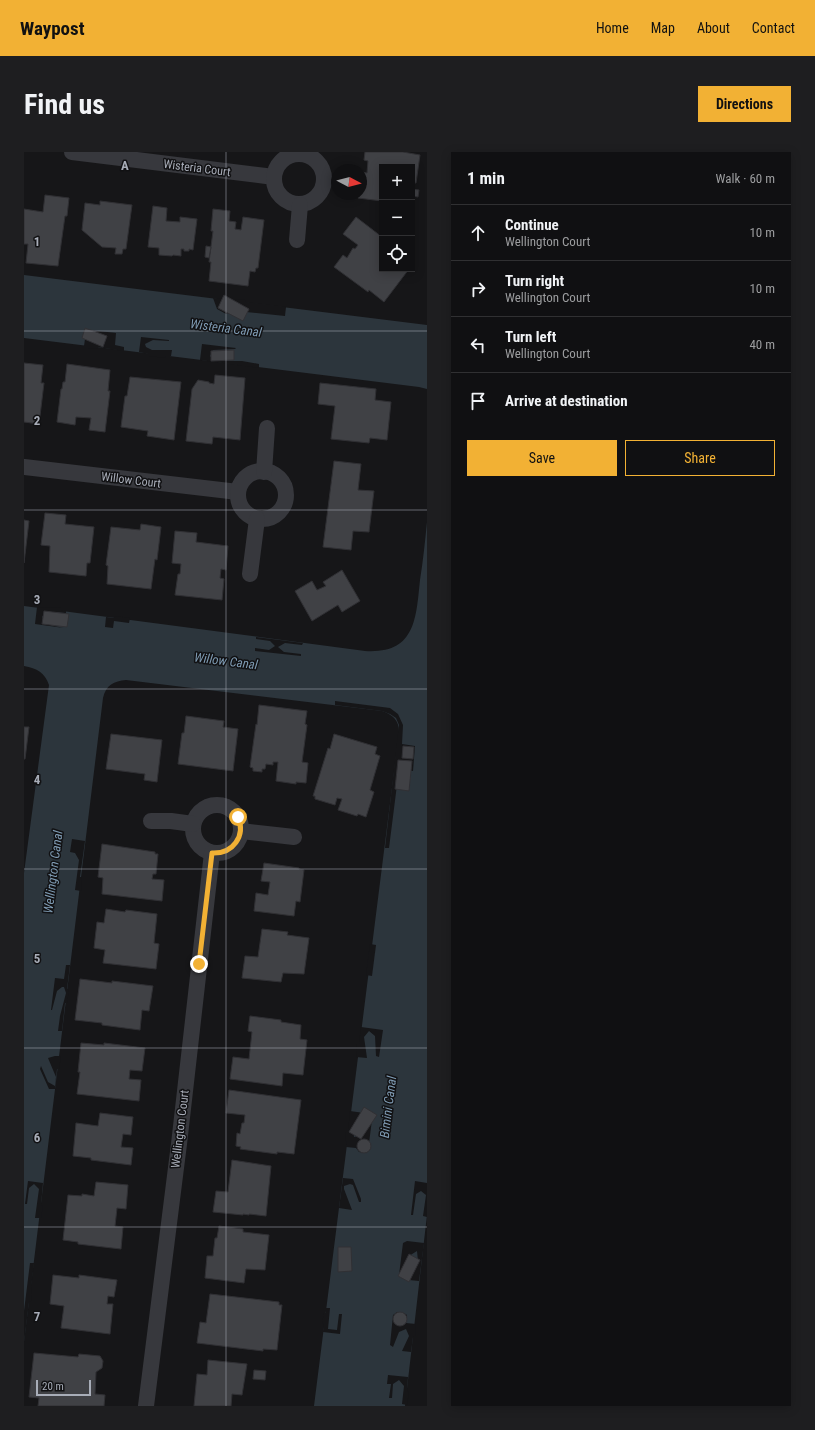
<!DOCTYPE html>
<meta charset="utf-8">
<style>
:root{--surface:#101012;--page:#1e1e20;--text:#f1f3f6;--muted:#9c9d9f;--line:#303032;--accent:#f2b134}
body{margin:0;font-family:"Roboto Condensed",sans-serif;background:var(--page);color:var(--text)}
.controls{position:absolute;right:12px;top:12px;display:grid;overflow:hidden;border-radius:0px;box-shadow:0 2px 10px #0003}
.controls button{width:36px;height:36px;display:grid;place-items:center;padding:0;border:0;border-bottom:1px solid var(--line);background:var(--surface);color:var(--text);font:20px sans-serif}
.compass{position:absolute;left:307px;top:12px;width:36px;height:36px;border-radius:50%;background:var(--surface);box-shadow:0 2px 10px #0003;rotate:97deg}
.scale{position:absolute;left:12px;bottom:10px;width:55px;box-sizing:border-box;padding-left:4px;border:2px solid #a8adb8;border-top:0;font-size:11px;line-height:14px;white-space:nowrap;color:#a8adb8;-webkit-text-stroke:3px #111113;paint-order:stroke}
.stop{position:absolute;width:12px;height:12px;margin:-9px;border:3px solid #f2b134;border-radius:50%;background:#fff}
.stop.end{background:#f2b134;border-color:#fff;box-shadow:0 1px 4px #0008}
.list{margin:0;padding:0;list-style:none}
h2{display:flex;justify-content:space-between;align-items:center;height:52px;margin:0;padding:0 16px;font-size:17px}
h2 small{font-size:13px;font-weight:400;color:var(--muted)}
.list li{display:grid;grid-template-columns:26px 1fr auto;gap:12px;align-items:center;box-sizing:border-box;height:56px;padding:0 16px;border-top:1px solid var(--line)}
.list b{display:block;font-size:15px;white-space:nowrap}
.list p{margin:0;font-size:13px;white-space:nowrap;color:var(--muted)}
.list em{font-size:13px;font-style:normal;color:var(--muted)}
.actions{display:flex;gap:8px;padding:12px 16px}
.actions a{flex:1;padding:9px 0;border:1px solid var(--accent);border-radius:0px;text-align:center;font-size:14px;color:var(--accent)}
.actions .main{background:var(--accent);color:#111}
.icon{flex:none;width:22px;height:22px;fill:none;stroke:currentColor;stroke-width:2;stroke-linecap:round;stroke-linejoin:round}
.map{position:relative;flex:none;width:403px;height:1254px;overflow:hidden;border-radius:0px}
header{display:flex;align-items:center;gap:24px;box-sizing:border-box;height:56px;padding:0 20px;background:var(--accent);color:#111}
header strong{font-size:19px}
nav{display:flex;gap:22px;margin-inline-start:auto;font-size:14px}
.intro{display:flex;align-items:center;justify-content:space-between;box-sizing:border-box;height:96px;padding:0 24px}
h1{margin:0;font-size:28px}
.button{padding:10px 18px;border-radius:0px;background:var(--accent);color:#111;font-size:14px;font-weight:700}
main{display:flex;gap:24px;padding:0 24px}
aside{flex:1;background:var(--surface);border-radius:0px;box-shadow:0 2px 10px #0003}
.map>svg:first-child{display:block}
</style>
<header>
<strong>Waypost</strong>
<nav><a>Home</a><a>Map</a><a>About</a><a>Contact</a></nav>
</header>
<div class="intro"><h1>Find us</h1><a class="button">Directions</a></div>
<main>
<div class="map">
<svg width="403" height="1254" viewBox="0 0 403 1254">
<rect width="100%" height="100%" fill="#161618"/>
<g fill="#2c353c">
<polygon points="0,123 403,173 403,237 395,235 0,186"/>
<path d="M403,370V1063L381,1254H290L375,580C375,568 369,563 358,559L102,528C90,529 82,533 79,546L0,1190V721L25,533C21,521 13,516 0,514V454L341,499C391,502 392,468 396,428C399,409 401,390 403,370Z"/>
</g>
<g fill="#161618">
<polygon points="189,146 211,149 211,147 221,148 222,150 262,155 261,164 222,160 206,160 202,162 193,157"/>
<polygon points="66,178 92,181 91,193 100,195 100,199 74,195 74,197 64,196 64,194 60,194 61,187 78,193 81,190 81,185 66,179"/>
<polygon points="117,185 145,188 145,189 129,188 121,192 122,195 128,198 148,198 147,204 142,204 141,206 125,204 125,202 115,200"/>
<polygon points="178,192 212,196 211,197 189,198 186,204 190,209 218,209 235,212 235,216 176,208"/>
<polygon points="13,455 23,456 23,455 37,456 37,458 42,459 42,461 27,460 22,461 18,465 26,473 40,476 11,472"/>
<polygon points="91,464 106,466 105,471 90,469 89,476 81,475 82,465 90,466"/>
<polygon points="232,485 279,491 278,493 261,491 254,495 260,500 277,502 277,504 231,499 231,496 245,498 251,494 246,489 232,487"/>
<polygon points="311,549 366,556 374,562 379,573 378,592 391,594 389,619 375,617 365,696 361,696 375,573 372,566 366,562 358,559 311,553"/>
<polygon points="48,687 61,689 56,725 58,725 57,739 51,738 55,708 51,701 46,700"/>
<polygon points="346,792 352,793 348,824 342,823"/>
<polygon points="42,813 46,813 43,837 45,837 43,851 41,851 38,879 34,879 36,864 42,841 40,835 38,835 33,839 28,858 27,858 31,826 40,827"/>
<polygon points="337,875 359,878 355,905 352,904 351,884 345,879 340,885 343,906 332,905 333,892 335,892"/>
<polygon points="31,904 37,904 35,917 33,917 31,937 25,937 16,917 17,914 24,930 31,934 32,925 24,906"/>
<polygon points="326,959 340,961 329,977 330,985 338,983 348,968 345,991 347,992 346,998 342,1001 335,1000 332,996 322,995 323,989 321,989 322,980 324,980"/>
<polygon points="319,1026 329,1027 337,1047 337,1050 335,1050 329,1033 326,1032 320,1034 320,1037 328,1058 315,1056"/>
<polygon points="4,1029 19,1031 17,1053 19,1054 17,1066 11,1066 15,1037 10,1032 5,1036 3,1052 1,1052"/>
<polygon points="391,1029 403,1031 403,1065 399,1064 402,1043 397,1039 392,1042 389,1063 387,1063"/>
<polygon points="383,1089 400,1091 395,1129 385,1128 394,1109 393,1099 385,1104 375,1123 379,1091"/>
<polygon points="6,1111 10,1111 7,1136 8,1136 7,1149 5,1150 0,1190 0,1159"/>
<polygon points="302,1156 306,1156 304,1177 313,1178 315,1162 318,1162 316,1182 299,1180 300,1172 298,1171 300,1161 302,1161"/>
<polygon points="373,1160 380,1161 383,1163 382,1171 392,1172 391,1184 389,1185 387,1200 378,1199 385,1184 382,1177 375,1180 369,1195 366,1193 369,1163"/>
<polygon points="364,1223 384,1225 383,1239 385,1240 383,1253 378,1252 380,1234 375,1228 369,1232 368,1246 365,1246 367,1232 363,1232"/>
</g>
<g fill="#404145" stroke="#303034">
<polygon points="341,0 379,0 396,3 392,31 389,31 388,38 388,15 358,15 358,49 334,46 335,42 337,42 338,20 343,21 344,9 340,8"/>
<polygon points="388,37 395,38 394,45 388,44"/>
<polygon points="21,43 45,46 43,64 41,64 34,114 2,111 4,92 0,92 0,57 19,60"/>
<polygon points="76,49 108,53 102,97 99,97 98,102 91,102 92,96 78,95 58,78 61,51 76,53"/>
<polygon points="129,54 143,56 142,69 156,70 156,65 173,67 169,98 165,97 165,99 160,99 160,97 157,97 157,104 149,103 148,104 135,103 135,96 124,95"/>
<polygon points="189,57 206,59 205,69 212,70 211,77 217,78 219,65 240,68 234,116 232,116 231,120 226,119 224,134 185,129 187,110 185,110 189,79 187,79"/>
<polygon points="332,65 358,85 358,117 385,117 360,150 345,138 344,140 310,115 319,103 323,106 329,96 331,97 334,93 319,82"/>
<polygon points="182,94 187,95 185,106 181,105"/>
<polygon points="200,143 225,157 219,169 194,156"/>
<polygon points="61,176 83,184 79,195 58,186"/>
<polygon points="210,198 210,208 187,209 187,199"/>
<polygon points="0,211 19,213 17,231 20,231 15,272 0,270"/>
<polygon points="43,212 86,218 84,239 86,239 81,280 65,278 67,266 52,265 51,273 33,270 37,237 38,237 39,230 41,230"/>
<polygon points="191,223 221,226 216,288 189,285 188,292 162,289 168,237 174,228 185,230 185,231 190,232"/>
<polygon points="106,225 157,230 150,288 123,284 124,279 97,275 101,244 103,244"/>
<polygon points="296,231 352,237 351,248 367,250 363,288 346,286 345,291 307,287 311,254 294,252"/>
<polygon points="310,309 337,312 334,338 350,339 345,380 329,379 327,398 299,395"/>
<polygon points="21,361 42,363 41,372 70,375 66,411 63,411 62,424 25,420 26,394 17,393"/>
<polygon points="0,368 5,369 0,411"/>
<polygon points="117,372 137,375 133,408 131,407 127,437 83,432 84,414 82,413 87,375 116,378"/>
<polygon points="151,379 173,381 172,390 204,394 202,418 197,417 196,426 200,427 198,448 151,443 154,422 156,422 157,412 148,411"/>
<polygon points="318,418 336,449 318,460 314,453 288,469 271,439 288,429 293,438 302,434 299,430"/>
<polygon points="20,459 45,462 43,475 18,472"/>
<polygon points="235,553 283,559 281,572 283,573 278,610 284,611 282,631 272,630 272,632 252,629 254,610 249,610 249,613 242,612 241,617 238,617 238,620 229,619 229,616 226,615 232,572 233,573"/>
<polygon points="162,564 200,569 199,575 214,577 209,619 154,612 158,581 160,581"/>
<polygon points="0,575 5,575 1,607 0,607"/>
<polygon points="87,582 138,588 133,630 120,628 121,622 82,617"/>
<polygon points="310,582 353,595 351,602 356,604 346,638 350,640 342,665 334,662 333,664 314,658 318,647 313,646 311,653 291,647 291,644 289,644 304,596 306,597"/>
<polygon points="379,594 390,595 389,607 378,606"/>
<polygon points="374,608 388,609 385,639 371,637"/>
<polygon points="78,692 131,700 131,702 134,702 132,722 129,722 128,727 140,728 138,749 78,742 79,726 74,725"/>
<polygon points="240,711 275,716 275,717 280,718 276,750 272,749 270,764 230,759 232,741 244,743 246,730 237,729"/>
<polygon points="82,757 101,760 102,758 133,762 130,791 135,792 132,817 79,811 81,798 70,796 73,770 80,771"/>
<polygon points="238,777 264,780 263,783 285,786 280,822 259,821 257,830 218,826 221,804 234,805"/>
<polygon points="56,827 88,831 88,829 129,834 125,859 118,858 116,878 78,873 78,871 51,868"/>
<polygon points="226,864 257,868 257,870 277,873 276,887 283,888 279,923 259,921 258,934 206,927 209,905 225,907 228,880 224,879"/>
<polygon points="57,891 80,893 80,891 121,896 118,919 106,918 105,927 117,928 115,949 53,942 56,920 54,920"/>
<polygon points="205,938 277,948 270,1002 253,1000 253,1002 216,997 217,995 212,994 213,981 216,982 218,971 220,971 221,963 202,961"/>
<polygon points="340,955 353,963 337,987 325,980"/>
<polygon points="76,961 109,965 107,983 99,982 97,995 109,996 107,1013 67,1008 67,1006 49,1004 52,971 74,974"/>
<circle cx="340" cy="994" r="7"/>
<polygon points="208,1008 247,1014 242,1064 225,1062 225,1063 219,1062 219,1063 189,1060 192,1039 204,1040"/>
<polygon points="72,1030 104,1033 102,1057 93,1056 91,1074 99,1075 97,1097 54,1092 54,1090 39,1088 44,1043 58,1044 58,1042 70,1044"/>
<polygon points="195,1074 219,1077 219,1080 245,1083 241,1118 222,1117 220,1131 181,1126 183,1104 189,1104 191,1086 193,1086"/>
<polygon points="314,1095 327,1095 328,1119 314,1120"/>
<polygon points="385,1102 396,1108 385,1130 374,1124"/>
<polygon points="29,1123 55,1126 55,1123 93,1128 90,1145 84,1144 83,1152 89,1152 86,1182 37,1176 40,1154 26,1152"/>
<polygon points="186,1142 255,1150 255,1153 258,1153 253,1198 239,1197 239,1199 173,1191 176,1170 182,1171"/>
<circle cx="376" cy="1167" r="7"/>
<polygon points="10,1201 54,1205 55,1202 76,1204 79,1209 78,1216 72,1220 71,1242 81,1243 80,1254 14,1254 15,1246 5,1245"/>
<polygon points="184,1208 223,1212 218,1243 208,1242 207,1254 170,1254 173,1222 183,1223"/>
<polygon points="230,1218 242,1219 241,1228 229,1227"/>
</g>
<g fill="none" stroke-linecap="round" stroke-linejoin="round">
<g stroke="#37383d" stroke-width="16">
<polyline points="48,0 250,25"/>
<circle cx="275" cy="27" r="25"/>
<polyline points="273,88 276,53"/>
<polyline points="0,315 214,340"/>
<circle cx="238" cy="343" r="24"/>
<polyline points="240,320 243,276"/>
<polyline points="226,422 233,367"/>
<circle cx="193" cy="677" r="24"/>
<polyline points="127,669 147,669 169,672"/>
<polyline points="217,679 270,685"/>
<polyline points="122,1254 155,992 188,701"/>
</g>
</g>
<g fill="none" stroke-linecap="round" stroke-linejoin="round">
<path stroke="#f2b134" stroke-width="5" d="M175,812L188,701C209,702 222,684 214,665"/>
</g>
<path fill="none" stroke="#a8adb8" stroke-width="1" stroke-opacity="0.55" d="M202,0V1254M0,179H403M0,358H403M0,537H403M0,717H403M0,896H403M0,1075H403"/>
<g text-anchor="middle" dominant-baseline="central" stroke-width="3" stroke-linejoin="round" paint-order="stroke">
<g font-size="12" fill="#a8adb8" stroke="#111113">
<text transform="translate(173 16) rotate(7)">Wisteria Court</text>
<text transform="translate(107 328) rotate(7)">Willow Court</text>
<text transform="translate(156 977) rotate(-83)">Wellington Court</text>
</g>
<g font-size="13" font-style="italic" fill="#7f9bb3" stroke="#111113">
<text transform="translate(202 176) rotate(7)">Wisteria Canal</text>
<text transform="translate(202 509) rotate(7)">Willow Canal</text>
<text transform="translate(29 720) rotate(-83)">Wellington Canal</text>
<text transform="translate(364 955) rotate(-83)">Bimini Canal</text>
</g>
</g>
<g font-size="13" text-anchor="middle" font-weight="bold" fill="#a8adb8" stroke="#111113" stroke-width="3" stroke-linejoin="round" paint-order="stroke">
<text x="101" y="18">A</text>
<text x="13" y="94">1</text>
<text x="13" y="273">2</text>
<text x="13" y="452">3</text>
<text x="13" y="632">4</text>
<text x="13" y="811">5</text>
<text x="13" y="990">6</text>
<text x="13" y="1169">7</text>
</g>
</svg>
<div class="controls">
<button>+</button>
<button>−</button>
<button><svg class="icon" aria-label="locate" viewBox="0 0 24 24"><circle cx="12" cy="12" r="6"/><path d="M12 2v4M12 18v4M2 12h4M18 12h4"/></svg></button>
</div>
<svg class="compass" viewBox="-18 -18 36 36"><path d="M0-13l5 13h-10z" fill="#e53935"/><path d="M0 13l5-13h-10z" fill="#9c9d9f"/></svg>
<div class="scale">20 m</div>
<div class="stop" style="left:214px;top:665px"></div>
<div class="stop end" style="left:175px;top:812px"></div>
</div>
<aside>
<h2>1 min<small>Walk · 60 m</small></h2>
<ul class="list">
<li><svg class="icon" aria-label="ahead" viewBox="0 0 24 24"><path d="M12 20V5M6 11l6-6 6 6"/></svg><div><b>Continue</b><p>Wellington Court</p></div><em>10 m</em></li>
<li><svg class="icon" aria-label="right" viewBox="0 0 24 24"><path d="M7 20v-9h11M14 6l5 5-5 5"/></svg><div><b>Turn right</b><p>Wellington Court</p></div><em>10 m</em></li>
<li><svg class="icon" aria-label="left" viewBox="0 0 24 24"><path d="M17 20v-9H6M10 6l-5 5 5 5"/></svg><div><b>Turn left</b><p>Wellington Court</p></div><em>40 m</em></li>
<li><svg class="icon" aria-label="arrive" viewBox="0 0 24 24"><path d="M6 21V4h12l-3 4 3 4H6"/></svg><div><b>Arrive at destination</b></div></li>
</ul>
<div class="actions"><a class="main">Save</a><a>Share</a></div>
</aside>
</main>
